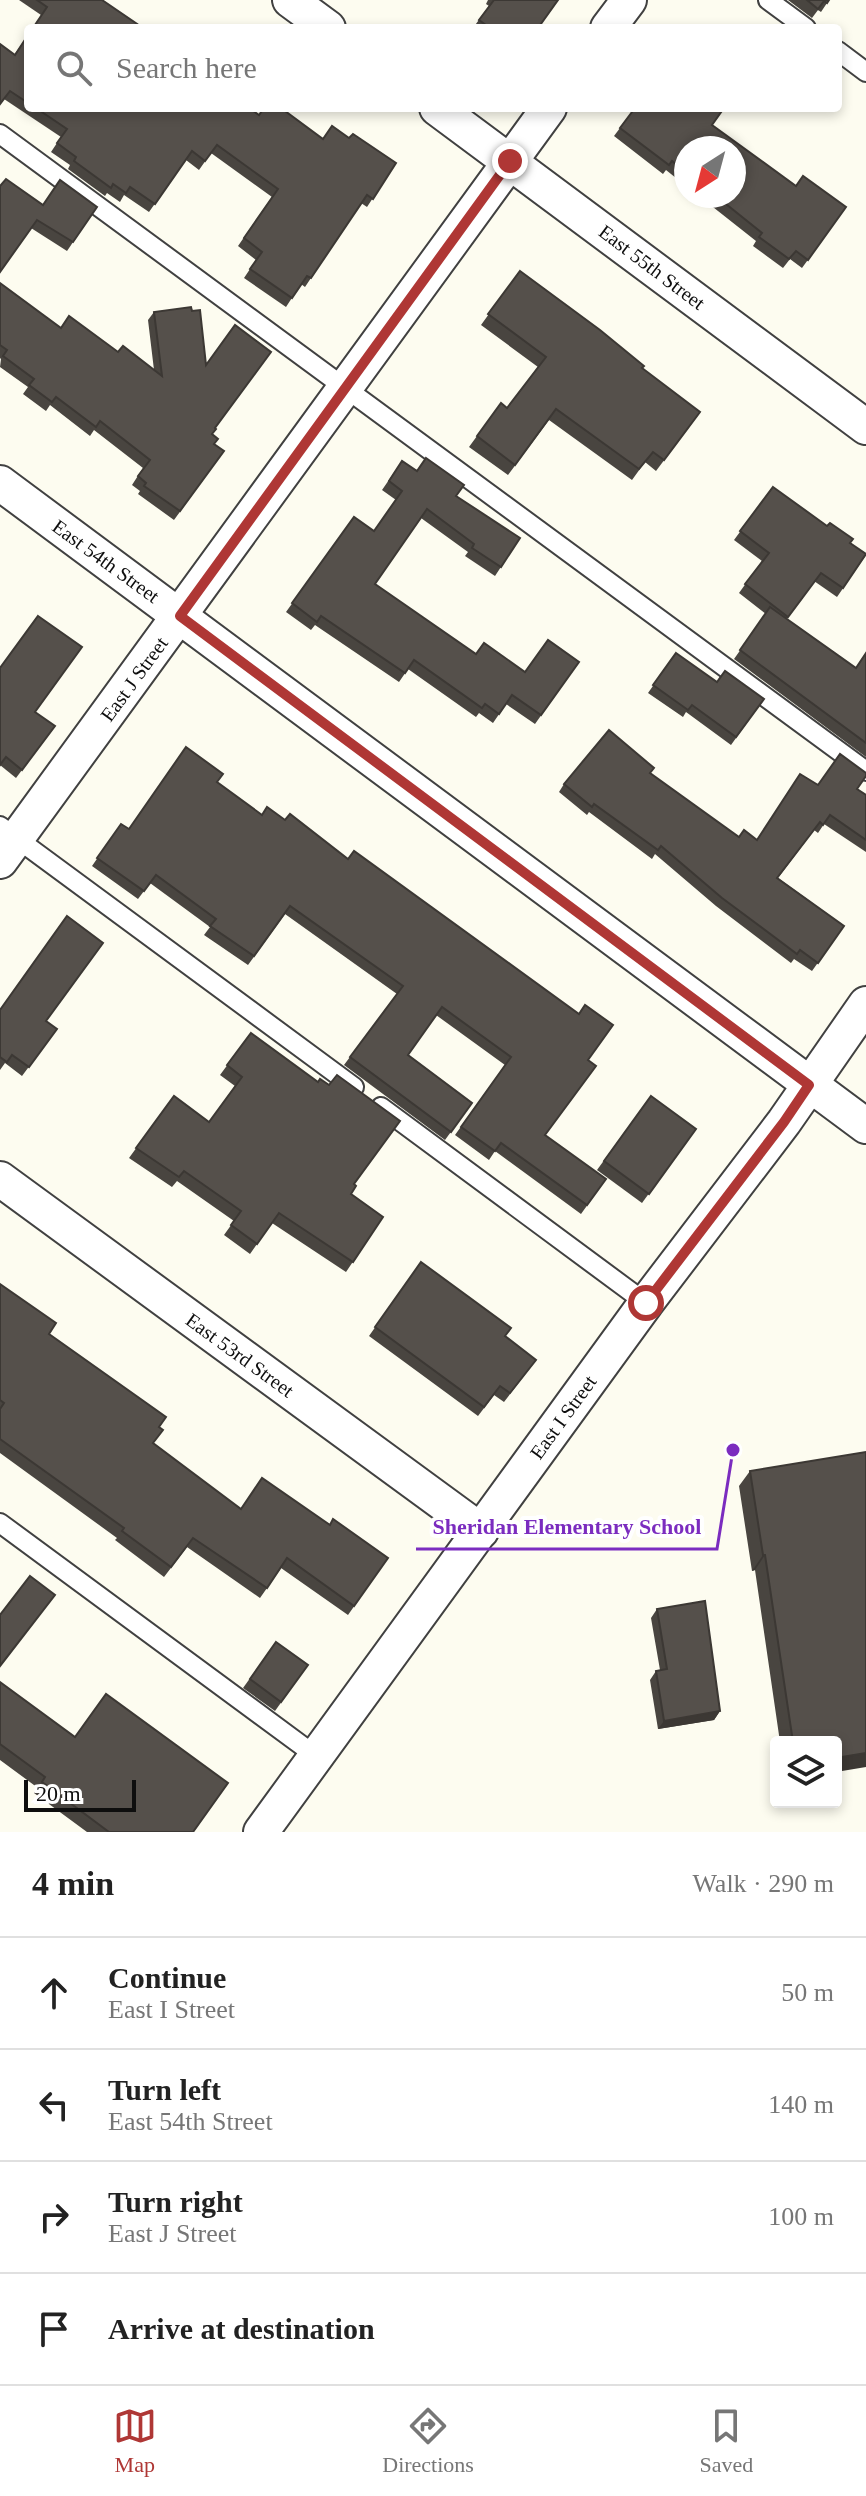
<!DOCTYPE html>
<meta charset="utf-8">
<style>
:root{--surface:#fff;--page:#f2f2f2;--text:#222;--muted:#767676;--line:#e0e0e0;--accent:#af3735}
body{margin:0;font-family:"Times New Roman",serif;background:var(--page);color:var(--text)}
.controls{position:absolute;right:24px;bottom:24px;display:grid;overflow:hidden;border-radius:8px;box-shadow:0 4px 12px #0003}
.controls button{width:72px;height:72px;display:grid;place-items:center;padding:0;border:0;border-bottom:2px solid var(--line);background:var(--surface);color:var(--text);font:40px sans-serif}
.compass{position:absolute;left:674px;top:136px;width:72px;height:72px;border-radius:50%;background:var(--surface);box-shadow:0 4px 12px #0003;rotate:216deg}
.scale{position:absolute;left:24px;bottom:20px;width:112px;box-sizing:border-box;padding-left:8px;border:4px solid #0e0e0e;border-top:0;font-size:22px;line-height:28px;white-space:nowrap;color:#0e0e0e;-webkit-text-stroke:6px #fff;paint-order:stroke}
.stop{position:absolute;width:24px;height:24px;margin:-18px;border:6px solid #af3735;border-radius:50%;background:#fff}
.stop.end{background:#af3735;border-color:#fff;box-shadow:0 2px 8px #0008}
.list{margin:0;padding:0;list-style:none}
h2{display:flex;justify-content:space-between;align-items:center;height:104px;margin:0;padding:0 32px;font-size:34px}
h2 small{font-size:26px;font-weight:400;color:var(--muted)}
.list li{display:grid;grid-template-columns:52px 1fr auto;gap:24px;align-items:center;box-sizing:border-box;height:112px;padding:0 32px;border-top:2px solid var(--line)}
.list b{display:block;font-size:30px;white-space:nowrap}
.list p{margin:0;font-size:26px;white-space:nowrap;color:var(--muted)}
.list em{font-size:26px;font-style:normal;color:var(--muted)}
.icon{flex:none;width:44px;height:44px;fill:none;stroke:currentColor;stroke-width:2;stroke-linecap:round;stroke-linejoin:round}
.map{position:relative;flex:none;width:866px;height:1832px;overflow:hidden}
.search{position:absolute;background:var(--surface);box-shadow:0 4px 12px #0003;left:24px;right:24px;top:24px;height:88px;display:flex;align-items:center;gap:20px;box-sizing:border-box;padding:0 28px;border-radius:8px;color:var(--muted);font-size:30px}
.sheet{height:552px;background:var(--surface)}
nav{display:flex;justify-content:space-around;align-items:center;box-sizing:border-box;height:112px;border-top:2px solid var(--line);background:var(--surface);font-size:22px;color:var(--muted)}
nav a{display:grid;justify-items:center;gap:4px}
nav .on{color:var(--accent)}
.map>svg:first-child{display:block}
</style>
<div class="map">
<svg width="866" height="1832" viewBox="0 0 866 1832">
<rect width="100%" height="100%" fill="#fdfcf0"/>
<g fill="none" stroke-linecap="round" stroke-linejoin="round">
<defs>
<g id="service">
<polyline points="768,0 806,28"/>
<polyline points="838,51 866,72"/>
<polyline points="0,134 866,771"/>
<polyline points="0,826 354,1087"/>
<polyline points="381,1107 646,1303"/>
<polyline points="0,1523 316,1756"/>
</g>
<g id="minor">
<polyline points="290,0 328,28"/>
<polyline points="608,28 629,0"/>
<polyline points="437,108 866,427"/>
<polyline points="0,483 866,1126"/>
<polyline points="0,861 549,108"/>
<polyline points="0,1179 481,1531"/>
<polyline points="261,1832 646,1303 784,1122 866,1004"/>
</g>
</defs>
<use href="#service" stroke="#414141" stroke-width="22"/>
<use href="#minor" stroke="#414141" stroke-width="38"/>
<use href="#service" stroke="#fff" stroke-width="18"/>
<use href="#minor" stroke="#fff" stroke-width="34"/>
</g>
<g fill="#494540">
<polygon points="19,0 102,0 41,15"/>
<polygon points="488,0 558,0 538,28 473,28 489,6 486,4"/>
<polygon points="788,0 829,0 821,12 818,10 812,18"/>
<polygon points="28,35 28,108 249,108 259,115 323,138 349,138 396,163 367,207 361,203 305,287 301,284 286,307 244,278 256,260 238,246 272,197 211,153 199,170 186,160 149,212 124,195 120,202 107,193 105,196 68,169 70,165 51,152 61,137 4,99 14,55"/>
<polygon points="635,108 712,125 796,186 846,207 802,268 790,259 783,268 753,246 756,241 699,196 734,196 686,148 686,186 666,170 663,174 614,136"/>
<polygon points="43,205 97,207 67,251 31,228"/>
<polygon points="520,271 642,368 692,423 656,471 645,462 632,480 549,420 508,475 469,447 501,403 507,408 538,367 481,325"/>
<polygon points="0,283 61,328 118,352 154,370 148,320 154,312 215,428 212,434 214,444 224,451 174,520 138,494 140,491 132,485 143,468 94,430 90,436 50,405 46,411 23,394 28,387 0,367 1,359 0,358"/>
<polygon points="402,461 520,538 495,576 465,556 468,552 421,518 375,584 476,654 525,672 579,662 535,724 506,704 493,723 479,713 476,717 408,669 399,682 315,625 311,630 286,612 354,517 374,531 396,500 382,490"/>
<polygon points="773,487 866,555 837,597 814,581 787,619 856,668 866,653 866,757 734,659 766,614 739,593 762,561 734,540"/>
<polygon points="676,653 717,682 764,699 731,745 686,712 683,717 648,693"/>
<polygon points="35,712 55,726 16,778 0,765"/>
<polygon points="650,773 739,837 756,840 818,785 857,789 866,795 866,852 824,824 818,833 814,830 778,878 844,926 812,971 794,959 791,963 716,906 655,854 652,859 589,812 587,815 559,792 564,784"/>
<polygon points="217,782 588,1060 545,1135 606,1179 581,1214 495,1151 489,1160 455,1135 505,1065 436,1015 408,1055 472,1103 445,1140 344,1065 397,994 285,914 248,965 204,935 210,927 150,883 138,899 92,866 121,824 129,829"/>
<polygon points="0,1010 46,1021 57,1029 22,1076 5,1063 0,1070"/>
<polygon points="251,1033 354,1184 351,1194 383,1217 346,1272 272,1223 250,1254 224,1235 234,1221 177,1181 172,1187 129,1158 174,1096 209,1122 235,1086 220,1075"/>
<polygon points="651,1096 696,1129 642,1203 597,1170"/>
<polygon points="421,1262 505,1336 536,1360 504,1402 494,1395 478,1416 369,1336"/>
<polygon points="0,1284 49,1334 159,1427 153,1443 240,1509 330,1525 388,1558 348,1615 281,1568 260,1598 187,1547 164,1577 115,1540 117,1538 0,1453"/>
<polygon points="750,1471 836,1742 780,1742 755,1570 752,1571 739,1486"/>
<polygon points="657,1609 720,1711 714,1720 658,1729 650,1680 656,1671 660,1670 651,1618"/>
<polygon points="276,1642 308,1665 275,1711 243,1688"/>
<polygon points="0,1682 193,1832 87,1832 34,1793 38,1788 0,1760"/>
</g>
<g fill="#3c3834">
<polygon points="763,1555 765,1555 755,1570 752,1571"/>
<polygon points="720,1711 714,1720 658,1729 664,1721"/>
<polygon points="866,1753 866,1767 836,1772 836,1758"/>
</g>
<g fill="#55504b" stroke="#3c3834" stroke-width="2">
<polygon points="37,0 102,0 143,28 33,28 47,7"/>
<polygon points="494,0 558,0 538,28 490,28 479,20"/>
<polygon points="807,0 829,0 827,3 824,1 818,9"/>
<polygon points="28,35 28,103 10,91 0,104 0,44 15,55"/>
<polygon points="36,108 249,108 259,115 264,108 281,108 323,139 332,126 349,138 353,134 396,163 373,199 367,195 311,278 307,276 292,298 250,269 262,252 244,238 278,189 217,145 205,161 192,151 155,204 130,187 126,193 113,184 111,188 74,161 76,157 57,143 67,129"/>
<polygon points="635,108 724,108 712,125 796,186 803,176 846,207 808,260 796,251 789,259 759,237 762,233 716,196 734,196 734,148 686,148 686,172 672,161 669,165 620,128"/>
<polygon points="6,179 43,205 60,180 97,207 73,242 37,220 0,272 0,186"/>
<polygon points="520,271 600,330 644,366 642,368 700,412 664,460 653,452 639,469 556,409 515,465 477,436 501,403 507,408 546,357 488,314"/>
<polygon points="0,283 61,328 69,316 118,352 123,346 162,376 154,312 191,307 192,311 200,310 206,365 235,325 271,352 215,428 216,429 212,434 218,439 214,444 224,451 180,511 144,486 146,483 138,476 150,460 100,421 96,427 56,397 52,402 29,385 34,379 3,356 7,350 0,345"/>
<polygon points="426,458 464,485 456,496 520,538 501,567 472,548 474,544 427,509 375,584 476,654 484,643 525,672 548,640 579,662 541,715 512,695 499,714 485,704 482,708 414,660 405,673 321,616 317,622 292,603 354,517 374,531 402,491 389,481 402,461 417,471"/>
<polygon points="773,487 827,526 830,523 853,539 850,543 866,554 843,588 821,573 788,617 745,584 769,553 740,531"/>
<polygon points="770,607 856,668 866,653 866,743 740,650"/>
<polygon points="38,616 82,647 35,712 55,726 22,770 6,757 0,765 0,668"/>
<polygon points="676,653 717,682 725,671 764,699 736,737 692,705 688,710 653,685"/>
<polygon points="609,730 654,768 650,773 739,837 744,830 757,840 800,774 818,785 840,754 866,773 866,776 857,789 866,795 866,840 830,815 823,825 820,822 777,878 844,926 818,963 800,950 797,954 722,898 661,846 658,850 594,804 592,807 564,784"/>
<polygon points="186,747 223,774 217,782 262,815 267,807 285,820 290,814 348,859 354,851 579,1014 585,1005 613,1025 588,1060 596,1066 545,1135 606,1179 587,1205 501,1143 495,1151 461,1127 511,1057 442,1007 408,1055 472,1103 451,1132 350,1057 403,986 290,906 254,956 210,926 216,919 156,875 144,891 97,858 121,824 129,829"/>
<polygon points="67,916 103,943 46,1021 57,1029 29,1067 12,1055 7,1062 0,1057 0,1010"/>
<polygon points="251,1033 318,1082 320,1079 329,1085 337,1075 400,1121 354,1184 356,1186 351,1194 383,1217 353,1262 279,1213 257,1244 231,1225 241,1211 184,1171 179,1177 136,1148 174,1096 209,1122 242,1077 227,1065"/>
<polygon points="651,1096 696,1129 649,1194 604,1161"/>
<polygon points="421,1262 511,1328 505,1336 536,1360 510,1393 500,1386 484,1407 375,1327"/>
<polygon points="0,1284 56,1323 49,1334 166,1417 159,1427 163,1430 153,1443 241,1509 262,1478 330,1525 333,1519 388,1558 354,1606 287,1558 267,1588 193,1538 171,1567 122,1531 124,1528 0,1439 0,1409 4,1403 0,1400"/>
<polygon points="866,1452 866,1753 836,1758 836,1742 793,1742 765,1555 763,1555 750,1471"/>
<polygon points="30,1576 55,1595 0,1666 0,1615"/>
<polygon points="705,1601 720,1711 664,1721 656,1671 667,1669 657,1609"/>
<polygon points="276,1642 308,1665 281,1702 250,1679"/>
<polygon points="0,1682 75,1737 106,1694 228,1783 193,1832 109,1832 42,1782 45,1777 0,1744"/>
</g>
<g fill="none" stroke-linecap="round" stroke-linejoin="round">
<polyline stroke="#af3735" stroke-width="10" points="510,161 180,616 809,1085 784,1122 646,1303"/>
</g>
<g text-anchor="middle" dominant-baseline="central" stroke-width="8" stroke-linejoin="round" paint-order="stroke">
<g font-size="20" fill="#0e0e0e" stroke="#fff">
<text transform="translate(652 267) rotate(37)">East 55th Street</text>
<text transform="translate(106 561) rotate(36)">East 54th Street</text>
<text transform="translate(134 679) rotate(-54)">East J Street</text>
<text transform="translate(240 1355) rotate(36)">East 53rd Street</text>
<text transform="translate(563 1417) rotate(-54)">East I Street</text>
</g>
</g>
<path fill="none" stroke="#7b2cbf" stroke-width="3" d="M733 1450L717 1549H416"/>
<circle fill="#7b2cbf" stroke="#fff" stroke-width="3" cx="733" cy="1450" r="8"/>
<g font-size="22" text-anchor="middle" font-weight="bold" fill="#7b2cbf" stroke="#fff" stroke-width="8" stroke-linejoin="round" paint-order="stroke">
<text x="567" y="1534">Sheridan Elementary School</text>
</g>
</svg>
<div class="controls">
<button><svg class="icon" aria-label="layers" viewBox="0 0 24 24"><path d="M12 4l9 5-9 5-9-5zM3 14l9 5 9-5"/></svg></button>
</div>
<svg class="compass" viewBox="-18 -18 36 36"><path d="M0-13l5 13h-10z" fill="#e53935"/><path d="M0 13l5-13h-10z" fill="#767676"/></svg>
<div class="scale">20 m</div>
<div class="stop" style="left:646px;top:1303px"></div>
<div class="stop end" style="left:510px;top:161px"></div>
<div class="search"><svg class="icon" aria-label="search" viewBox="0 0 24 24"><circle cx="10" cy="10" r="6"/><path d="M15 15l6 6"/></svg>Search here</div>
</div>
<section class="sheet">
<h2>4 min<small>Walk · 290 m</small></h2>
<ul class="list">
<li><svg class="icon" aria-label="ahead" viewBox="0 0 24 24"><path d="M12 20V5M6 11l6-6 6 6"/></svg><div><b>Continue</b><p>East I Street</p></div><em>50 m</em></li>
<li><svg class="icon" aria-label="left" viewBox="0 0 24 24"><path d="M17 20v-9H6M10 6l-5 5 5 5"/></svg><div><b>Turn left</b><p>East 54th Street</p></div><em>140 m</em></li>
<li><svg class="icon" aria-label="right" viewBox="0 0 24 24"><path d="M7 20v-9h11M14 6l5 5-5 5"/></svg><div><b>Turn right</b><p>East J Street</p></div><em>100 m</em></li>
<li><svg class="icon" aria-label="arrive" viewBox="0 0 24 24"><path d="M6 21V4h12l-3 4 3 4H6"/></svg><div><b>Arrive at destination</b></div></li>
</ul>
</section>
<nav>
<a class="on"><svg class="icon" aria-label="map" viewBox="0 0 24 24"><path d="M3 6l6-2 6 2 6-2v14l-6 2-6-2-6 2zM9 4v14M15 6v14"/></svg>Map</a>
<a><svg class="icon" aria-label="directions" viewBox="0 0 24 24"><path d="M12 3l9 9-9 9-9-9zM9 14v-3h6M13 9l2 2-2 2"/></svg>Directions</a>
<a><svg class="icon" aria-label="saved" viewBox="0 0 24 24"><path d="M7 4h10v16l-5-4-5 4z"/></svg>Saved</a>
</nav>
